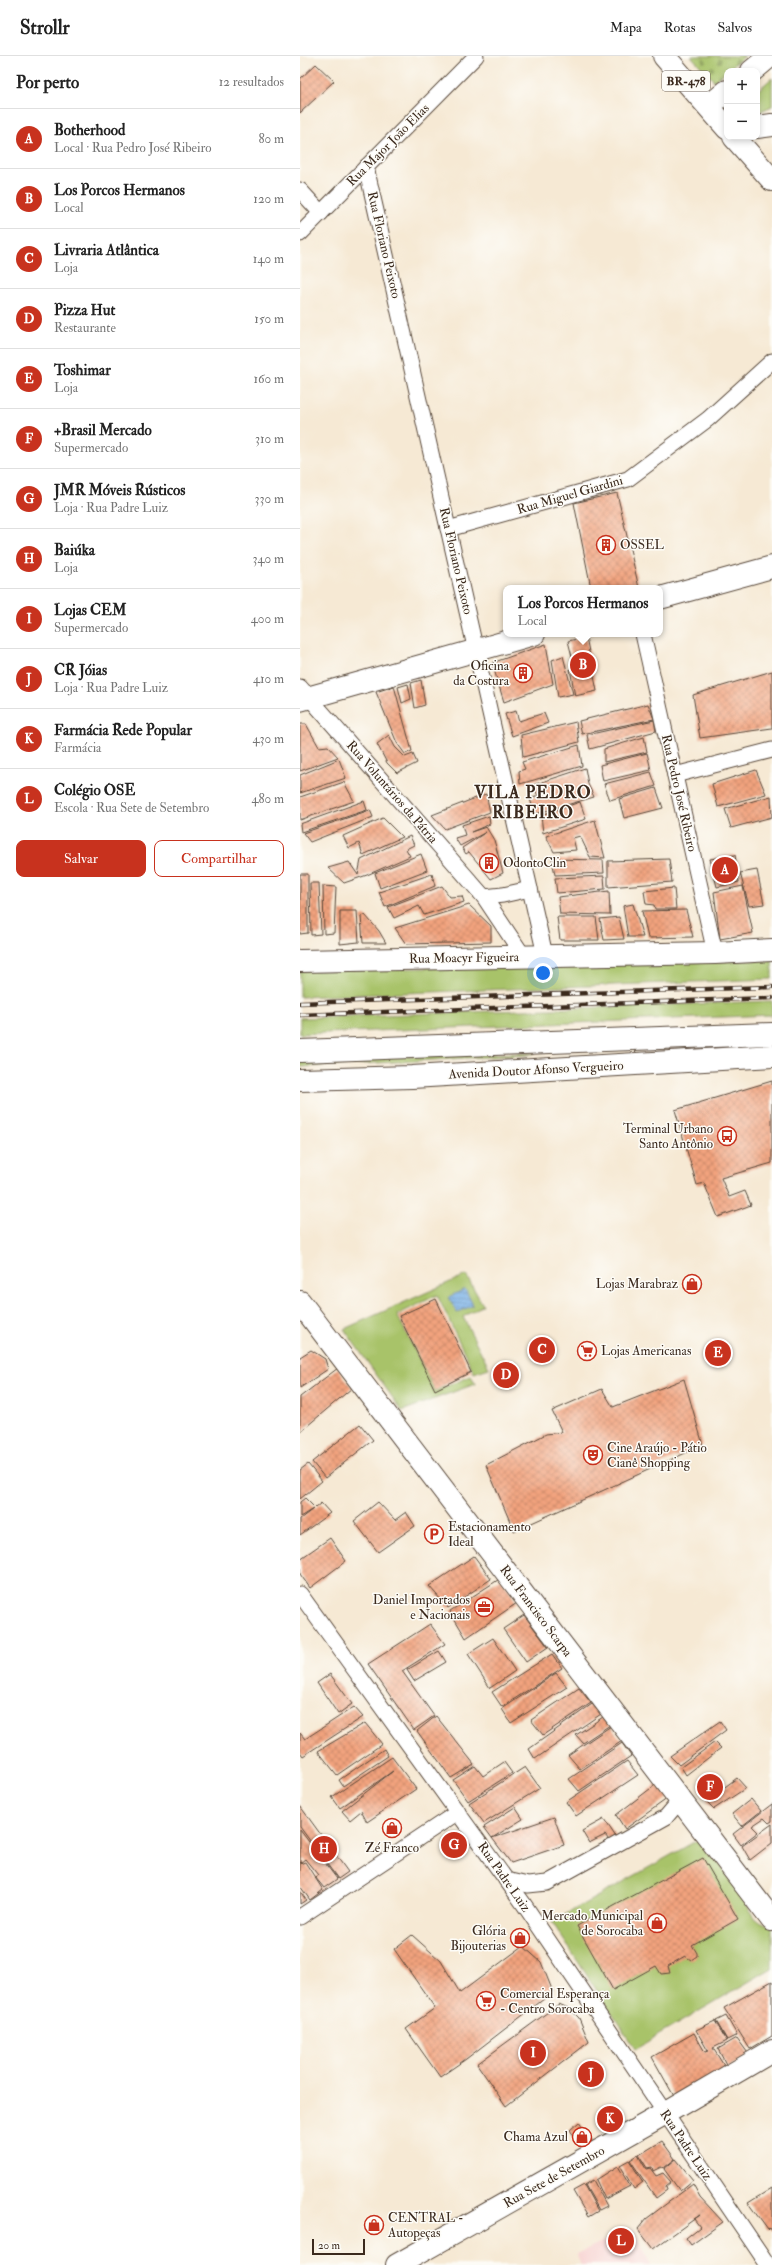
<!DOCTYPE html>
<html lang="pt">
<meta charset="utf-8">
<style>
:root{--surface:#fff;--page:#f6f6f6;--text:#222;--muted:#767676;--line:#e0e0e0;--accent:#c8321e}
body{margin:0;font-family:"IM FELL Double Pica",serif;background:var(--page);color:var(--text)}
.controls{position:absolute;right:12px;top:12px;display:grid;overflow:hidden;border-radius:8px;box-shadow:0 2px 6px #0003}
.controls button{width:36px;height:36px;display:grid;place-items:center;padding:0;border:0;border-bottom:1px solid var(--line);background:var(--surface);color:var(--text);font:20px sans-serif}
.scale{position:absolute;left:12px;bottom:10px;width:53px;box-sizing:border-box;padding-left:4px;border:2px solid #3b2a1e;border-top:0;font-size:11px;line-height:14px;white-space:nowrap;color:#3b2a1e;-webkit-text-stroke:3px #fdfcf7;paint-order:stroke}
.you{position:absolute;left:243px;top:917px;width:14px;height:14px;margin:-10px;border:3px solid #fff;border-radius:50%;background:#1a73e8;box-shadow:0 0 0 6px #1a73e833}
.badge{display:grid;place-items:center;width:26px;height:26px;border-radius:50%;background:var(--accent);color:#fff;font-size:13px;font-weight:700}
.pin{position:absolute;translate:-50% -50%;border:2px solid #fff;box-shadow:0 1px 4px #0006}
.popup{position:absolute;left:203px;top:529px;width:160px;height:52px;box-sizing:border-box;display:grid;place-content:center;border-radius:8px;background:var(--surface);filter:drop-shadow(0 1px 3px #0005);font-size:13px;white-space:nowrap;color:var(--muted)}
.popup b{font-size:15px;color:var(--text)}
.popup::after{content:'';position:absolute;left:50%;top:100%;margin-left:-8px;border:8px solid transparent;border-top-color:var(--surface)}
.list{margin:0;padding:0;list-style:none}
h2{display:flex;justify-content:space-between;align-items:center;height:52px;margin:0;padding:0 16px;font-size:17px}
h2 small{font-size:13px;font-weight:400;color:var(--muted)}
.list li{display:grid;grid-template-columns:26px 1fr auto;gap:12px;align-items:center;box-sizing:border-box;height:60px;padding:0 16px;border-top:1px solid var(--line)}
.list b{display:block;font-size:15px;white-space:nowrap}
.list p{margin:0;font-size:13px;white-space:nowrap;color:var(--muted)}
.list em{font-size:13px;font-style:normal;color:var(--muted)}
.actions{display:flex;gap:8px;padding:12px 16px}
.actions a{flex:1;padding:9px 0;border:1px solid var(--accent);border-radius:8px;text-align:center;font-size:14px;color:var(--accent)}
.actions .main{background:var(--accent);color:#fff}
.map{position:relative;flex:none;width:472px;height:2209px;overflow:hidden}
header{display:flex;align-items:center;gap:24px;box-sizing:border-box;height:56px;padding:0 20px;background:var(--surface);border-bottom:1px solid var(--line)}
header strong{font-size:19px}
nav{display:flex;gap:22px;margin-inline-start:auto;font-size:14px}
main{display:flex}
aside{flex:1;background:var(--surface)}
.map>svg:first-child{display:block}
</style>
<header>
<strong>Strollr</strong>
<nav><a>Mapa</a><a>Rotas</a><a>Salvos</a></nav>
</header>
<main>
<aside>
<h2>Por perto<small>12 resultados</small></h2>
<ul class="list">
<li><span class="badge">A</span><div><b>Botherhood</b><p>Local · Rua Pedro José Ribeiro</p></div><em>80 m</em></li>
<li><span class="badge">B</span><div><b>Los Porcos Hermanos</b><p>Local</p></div><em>120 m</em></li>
<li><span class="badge">C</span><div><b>Livraria Atlântica</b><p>Loja</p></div><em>140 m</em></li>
<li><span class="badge">D</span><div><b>Pizza Hut</b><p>Restaurante</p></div><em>150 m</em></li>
<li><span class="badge">E</span><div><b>Toshimar</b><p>Loja</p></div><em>160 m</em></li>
<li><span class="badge">F</span><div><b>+Brasil Mercado</b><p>Supermercado</p></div><em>310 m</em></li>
<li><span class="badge">G</span><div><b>JMR Móveis Rústicos</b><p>Loja · Rua Padre Luiz</p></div><em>330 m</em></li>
<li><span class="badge">H</span><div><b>Baiúka</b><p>Loja</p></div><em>340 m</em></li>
<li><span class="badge">I</span><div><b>Lojas CEM</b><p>Supermercado</p></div><em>400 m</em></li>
<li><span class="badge">J</span><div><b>CR Jóias</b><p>Loja · Rua Padre Luiz</p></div><em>410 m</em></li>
<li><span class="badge">K</span><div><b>Farmácia Rede Popular</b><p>Farmácia</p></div><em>430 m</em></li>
<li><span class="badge">L</span><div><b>Colégio OSE</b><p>Escola · Rua Sete de Setembro</p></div><em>480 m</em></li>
</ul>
<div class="actions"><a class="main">Salvar</a><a>Compartilhar</a></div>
</aside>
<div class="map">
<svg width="472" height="2209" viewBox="0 0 472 2209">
<defs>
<pattern id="cemetery-stones" width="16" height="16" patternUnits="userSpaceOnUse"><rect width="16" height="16" fill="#a8c369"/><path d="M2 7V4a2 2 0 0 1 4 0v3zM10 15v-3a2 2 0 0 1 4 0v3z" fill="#8a9f56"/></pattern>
<pattern id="water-rules" width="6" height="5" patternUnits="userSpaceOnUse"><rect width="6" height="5" fill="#76aee5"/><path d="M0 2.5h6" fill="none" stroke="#628eb9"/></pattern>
<pattern id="building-cross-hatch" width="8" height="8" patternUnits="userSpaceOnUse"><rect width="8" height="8" fill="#f2a37e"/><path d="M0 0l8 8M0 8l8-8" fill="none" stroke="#c58567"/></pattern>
</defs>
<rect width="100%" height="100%" fill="#fdfcf7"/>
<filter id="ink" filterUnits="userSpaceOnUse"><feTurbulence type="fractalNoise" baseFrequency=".025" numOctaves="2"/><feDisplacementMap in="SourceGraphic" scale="8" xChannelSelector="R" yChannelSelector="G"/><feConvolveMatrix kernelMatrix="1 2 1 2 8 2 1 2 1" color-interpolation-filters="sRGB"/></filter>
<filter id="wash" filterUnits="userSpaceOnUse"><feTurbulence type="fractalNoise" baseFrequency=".012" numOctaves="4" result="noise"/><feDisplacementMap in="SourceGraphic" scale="16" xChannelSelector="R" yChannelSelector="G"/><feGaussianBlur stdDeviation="0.9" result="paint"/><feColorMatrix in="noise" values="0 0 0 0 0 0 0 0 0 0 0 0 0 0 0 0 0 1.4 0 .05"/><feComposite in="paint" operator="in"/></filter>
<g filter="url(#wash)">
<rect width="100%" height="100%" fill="#f6e9d4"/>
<polygon fill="#f7d0cf" points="332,2172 352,2209 281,2209 276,2198"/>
<polygon fill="url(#cemetery-stones)" stroke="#727644" points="391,0 445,0 414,25"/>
<g fill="#a8c369" stroke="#727644">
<polygon points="472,22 472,50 457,57 457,35"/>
<polygon points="472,904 472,923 0,941 0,915"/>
<polygon points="472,945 472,959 0,978 0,962"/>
<polygon points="235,997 226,999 0,1011 0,1003"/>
<polygon points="166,1219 183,1249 163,1261 189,1312 174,1317 137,1239 97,1259 135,1335 171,1320 175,1328 102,1355 44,1273"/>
<polygon points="403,1781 456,1863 472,1871 472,1912 335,1993 252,1866"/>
</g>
<polygon fill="url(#water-rules)" stroke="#586c82" points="165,1233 173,1249 157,1257 149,1241"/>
<g id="blocks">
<g fill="url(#building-cross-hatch)">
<polygon points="16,8 34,25 0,57 0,23"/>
<polygon points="317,437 339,532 291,532 274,447"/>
<polygon points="286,581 297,635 275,640 270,613 275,612 268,585"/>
<polygon points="246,588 253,628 204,646 192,607"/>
<polygon points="263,600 273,638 258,641 252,604"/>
<polygon points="472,615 472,672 400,682 393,639"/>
<polygon points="121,624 125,649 115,652 111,627"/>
<polygon points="108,628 111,643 102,647 98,631"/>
<polygon points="94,630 112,695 105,698 97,687 76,636"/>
<polygon points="348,648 354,663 282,678 279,665"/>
<polygon points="216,655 219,665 244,657 248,667 212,680 205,658"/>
<polygon points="354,664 356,675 290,693 287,679"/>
<polygon points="276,666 279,686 223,701 221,679"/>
<polygon points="0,668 6,668 19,691 28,690 38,701 0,715"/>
<polygon points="89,679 95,691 105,701 113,698 117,707 97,717 87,707 77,688"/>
<polygon points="344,681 347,696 304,706 304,693"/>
<polygon points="279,689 282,710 220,728 219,715 225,713 222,706"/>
<polygon points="347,697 351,714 303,725 300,709"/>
<polygon points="39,703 46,722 0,737 0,719"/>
<polygon points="285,712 288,728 294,741 235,758 230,743 238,740 233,729"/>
<polygon points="456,714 466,738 418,751 412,728"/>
<polygon points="351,716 356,730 310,744 304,728"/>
<polygon points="44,726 54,745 0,764 0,741"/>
<polygon points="356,732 363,752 324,762 319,743"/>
<polygon points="186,738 190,756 145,773 132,759"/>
<polygon points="471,740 472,761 431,772 425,753"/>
<polygon points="64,745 67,754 1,776 0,768"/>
<polygon points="280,746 286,763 243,777 241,759"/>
<polygon points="70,754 73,761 10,786 3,777"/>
<polygon points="189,760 190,768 171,776 186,771 194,784 203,817 191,823 169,796 166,798 162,792 186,776 160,790 155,782 165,779 162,769"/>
<polygon points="83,762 102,781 63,799 59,787 49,792 43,780"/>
<polygon points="295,764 305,802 290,801 280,780 273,782 276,794 254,796 246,780"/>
<polygon points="110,780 114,789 106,793 110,800 67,819 44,827 28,812 49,806 58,819 61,804"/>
<polygon points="121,798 127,814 80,832 75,817"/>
<polygon points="435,799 439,826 417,831 410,803"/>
<polygon points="252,803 303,804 304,817 255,819"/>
<polygon points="369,803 372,826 308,831 308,805"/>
<polygon points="457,814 464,848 449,850 440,817"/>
<polygon points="0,818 8,818 8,877 0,878"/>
<polygon points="132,818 135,830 85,851 79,836"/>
<polygon points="304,820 305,833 257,837 255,822"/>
<polygon points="10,827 19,827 21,878 11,879"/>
<polygon points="23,830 36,831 34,877 24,878"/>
<polygon points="142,830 150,841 162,840 164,846 124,859 119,850 94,862 88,851"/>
<polygon points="443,830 453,877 420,883 414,836"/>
<polygon points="374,832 376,853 355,853 354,849 346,848 344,835"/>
<polygon points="309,835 310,859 260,858 258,841"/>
<polygon points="333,848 343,881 328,881 323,850"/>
<polygon points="169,849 191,870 191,886 106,888 95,872"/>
<polygon points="386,854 393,881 348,882 342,855"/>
<polygon points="40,855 57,855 59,886 40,888"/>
<polygon points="65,859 79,875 86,887 63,887 61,860"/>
<polygon points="257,861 296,861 299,884 260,884"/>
<polygon points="319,861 324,883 304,884 300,863"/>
<polygon points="472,1025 472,1107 421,1122 429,1141 445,1135 451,1149 418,1161 404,1127 397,1129 375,1054"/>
<polygon points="136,1243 171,1316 135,1334 99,1260"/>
<polygon points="11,1294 25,1303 28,1313 0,1332 0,1301"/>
<polygon points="38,1312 52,1332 0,1376 0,1341"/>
<polygon points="384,1323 403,1389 214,1475 186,1409 246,1378 262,1376 252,1355 302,1333 313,1351"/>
<polygon points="60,1368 73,1384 25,1422 12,1406"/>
<polygon points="8,1408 22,1425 0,1443 0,1414"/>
<polygon points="5,1442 15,1452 21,1447 30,1457 0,1479 0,1463 13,1453 0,1461 0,1446"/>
<polygon points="78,1446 95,1464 106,1456 115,1470 78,1496 54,1465"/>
<polygon points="30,1482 46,1505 10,1532 0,1518 0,1503"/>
<polygon points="174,1500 191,1523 148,1552 129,1530"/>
<polygon points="201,1522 217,1547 166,1582 150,1555"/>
<polygon points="224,1559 248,1591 226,1606 203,1573"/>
<polygon points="130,1568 145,1588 102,1615 134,1660 114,1674 68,1608"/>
<polygon points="193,1582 215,1615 190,1632 168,1598"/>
<polygon points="139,1595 146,1606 114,1625 107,1614"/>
<polygon points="252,1598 262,1612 202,1651 192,1636"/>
<polygon points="256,1617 267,1631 211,1667 202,1653"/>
<polygon points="30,1618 52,1648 38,1658 17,1627"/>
<polygon points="279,1632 291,1647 243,1679 231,1664"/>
<polygon points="292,1648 301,1658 235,1703 229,1693"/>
<polygon points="54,1651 63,1661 3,1700 0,1696 0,1677 5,1683"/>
<polygon points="136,1660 174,1708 151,1722 117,1675"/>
<polygon points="303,1661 310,1669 283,1687 276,1679"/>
<polygon points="420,1665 426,1674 379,1709 370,1700"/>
<polygon points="65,1667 82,1688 37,1719 18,1695"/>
<polygon points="311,1670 322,1685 280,1713 268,1699"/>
<polygon points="415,1686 421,1692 386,1719 381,1711"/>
<polygon points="322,1687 331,1700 279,1735 269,1723"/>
<polygon points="84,1693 88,1700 43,1730 39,1724"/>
<polygon points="92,1701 116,1733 67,1766 61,1755 50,1764 42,1755 93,1715 40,1752 32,1741"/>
<polygon points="327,1705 338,1719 276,1760 266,1746"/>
<polygon points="204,1706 212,1717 168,1745 153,1724 175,1710 183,1720"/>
<polygon points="225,1711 240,1732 184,1767 169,1747"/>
<polygon points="437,1722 446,1732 414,1753 406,1745"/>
<polygon points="359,1726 371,1740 325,1773 316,1759"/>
<polygon points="451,1743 461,1755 442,1770 432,1758"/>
<polygon points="472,1748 472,1765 469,1767 464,1762 452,1770 458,1776 441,1789 433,1778"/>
<polygon points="0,1750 48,1816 38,1823 0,1771"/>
<polygon points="215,1751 223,1763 192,1782 254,1761 264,1789 211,1807 192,1782 184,1771"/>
<polygon points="304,1763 316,1781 309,1784 305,1779 289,1787 282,1775"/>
<polygon points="472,1768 472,1787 450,1804 442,1790"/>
<polygon points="0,1774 37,1823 24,1832 15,1821 18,1819 5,1803 0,1807"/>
<polygon points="403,1802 438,1863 392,1889 397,1897 397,1900 391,1904 385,1900 368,1910 370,1917 361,1918 356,1910 313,1934 277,1870"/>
<polygon points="5,1806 23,1834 10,1844 0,1830 0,1808"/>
<polygon points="0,1835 6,1844 0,1848"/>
<polygon points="112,1879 141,1905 160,1937 223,1890 241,1906 253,1936 166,2003 140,2021 106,1973 135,1952 94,1893"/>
<polygon points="472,1925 472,1980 450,1993 424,1952"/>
<polygon points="259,1948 270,1953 279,1962 289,1986 206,2050 177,2008"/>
<polygon points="426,1960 437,1979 427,1984 416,1965"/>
<polygon points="415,1965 427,1985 413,1992 426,2013 375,2042 352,2001 394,1977 405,1996 408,1995 396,1974"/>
<polygon points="437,1982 450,2000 428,2012 418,1993"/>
<polygon points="279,2066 293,2088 283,2093 270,2074"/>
<polygon points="362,2085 375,2103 364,2112 361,2111 353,2115 352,2111 347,2112 339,2099"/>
<polygon points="338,2099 346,2113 350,2112 356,2120 363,2117 371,2126 366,2130 367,2134 356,2142 330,2104"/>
<polygon points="376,2103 393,2124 380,2135 364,2113"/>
<polygon points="329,2104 343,2126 334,2133 320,2109"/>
<polygon points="318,2110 330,2130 305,2143 296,2124"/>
<polygon points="293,2124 307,2150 299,2154 285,2129"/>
<polygon points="393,2128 400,2141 423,2166 391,2189 386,2182 400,2171 394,2163 400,2159 353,2193 338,2173 346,2163"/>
<polygon points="284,2129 298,2155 288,2161 273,2135"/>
<polygon points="472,2132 472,2175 470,2172 468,2174 448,2147"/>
</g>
</g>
</g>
<g filter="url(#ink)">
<use href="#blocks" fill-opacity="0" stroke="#574739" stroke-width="1"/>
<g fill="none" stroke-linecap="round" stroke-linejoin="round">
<defs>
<g id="street">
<polyline points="66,111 245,899"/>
<polyline points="0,134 21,157"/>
<polyline points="0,178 176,0"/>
<polyline points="148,473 328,423 408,363 472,305"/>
<polyline points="343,578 415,897"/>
<polyline points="0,631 184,841 224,901"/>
<polyline points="375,719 472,694"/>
<polyline points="184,841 203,839 230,833"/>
<polyline points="0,1538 223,1847 468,2209"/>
<polyline points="206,1824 228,1829 247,1827 366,1761 377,1748 379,1742"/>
<polyline points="0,1861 158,1756"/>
</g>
<g id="secondary">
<polyline points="360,542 472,511"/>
<polyline points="0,644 234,578"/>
<polyline points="0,905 415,897 472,894"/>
<polyline points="0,1246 472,1864"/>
<polyline points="97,2209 364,2058 472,1995"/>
</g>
<g id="primary">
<polyline points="364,0 427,72"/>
<polyline points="452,15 470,0"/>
<polyline points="409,50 427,35"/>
<polyline points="457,71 472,69"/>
<polyline points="434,81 472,124"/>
<polyline points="0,995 472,978"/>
<polyline points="0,1024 112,1021 472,1000"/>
</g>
</defs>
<use href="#street" stroke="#574739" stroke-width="17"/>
<use href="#secondary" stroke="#574739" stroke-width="24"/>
<use href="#primary" stroke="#574739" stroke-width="24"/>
<use href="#street" stroke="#fff" stroke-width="15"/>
<use href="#secondary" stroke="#fff" stroke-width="22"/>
<use href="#primary" stroke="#fff" stroke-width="22"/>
<defs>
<g id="rail">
<polyline points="0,947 472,931"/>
<polyline points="0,959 472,942"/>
</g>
</defs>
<use href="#rail" stroke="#3b2a1e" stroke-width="4.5"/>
<use href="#rail" stroke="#fdfcf7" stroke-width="3" stroke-dasharray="9" stroke-linecap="butt"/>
</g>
</g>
<defs>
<symbol id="building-ring" viewBox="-11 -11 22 22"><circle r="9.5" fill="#fdfcf7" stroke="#c8321e" stroke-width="1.5"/><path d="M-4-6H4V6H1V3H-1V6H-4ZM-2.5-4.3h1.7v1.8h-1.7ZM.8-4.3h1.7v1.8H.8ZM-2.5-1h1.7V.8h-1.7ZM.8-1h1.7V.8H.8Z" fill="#c8321e"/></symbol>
<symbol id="bus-ring" viewBox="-11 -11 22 22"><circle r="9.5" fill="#fdfcf7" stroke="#c8321e" stroke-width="1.5"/><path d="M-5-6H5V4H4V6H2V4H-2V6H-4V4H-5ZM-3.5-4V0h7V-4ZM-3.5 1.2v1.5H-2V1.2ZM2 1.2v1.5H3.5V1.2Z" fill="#c8321e"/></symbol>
<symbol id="shop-ring" viewBox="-11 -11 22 22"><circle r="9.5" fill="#fdfcf7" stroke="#c8321e" stroke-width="1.5"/><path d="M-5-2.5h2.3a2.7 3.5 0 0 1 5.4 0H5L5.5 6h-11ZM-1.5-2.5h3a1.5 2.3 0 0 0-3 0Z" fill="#c8321e"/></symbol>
<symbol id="supermarket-ring" viewBox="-11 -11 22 22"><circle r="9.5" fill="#fdfcf7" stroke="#c8321e" stroke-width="1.5"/><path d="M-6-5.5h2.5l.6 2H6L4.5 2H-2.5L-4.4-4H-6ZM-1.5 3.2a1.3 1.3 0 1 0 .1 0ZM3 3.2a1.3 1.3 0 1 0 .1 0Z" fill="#c8321e"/></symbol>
<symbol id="theatre-ring" viewBox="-11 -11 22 22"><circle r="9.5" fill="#fdfcf7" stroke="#c8321e" stroke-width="1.5"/><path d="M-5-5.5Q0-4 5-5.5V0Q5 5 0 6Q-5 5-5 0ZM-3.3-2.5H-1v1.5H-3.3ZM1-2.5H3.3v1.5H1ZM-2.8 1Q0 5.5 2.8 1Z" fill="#c8321e"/></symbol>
<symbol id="parking-ring" viewBox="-11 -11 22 22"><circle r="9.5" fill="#fdfcf7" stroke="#c8321e" stroke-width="1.5"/><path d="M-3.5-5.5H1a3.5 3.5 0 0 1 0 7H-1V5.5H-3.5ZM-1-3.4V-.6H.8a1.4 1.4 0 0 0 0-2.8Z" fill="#c8321e"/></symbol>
<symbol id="office-ring" viewBox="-11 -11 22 22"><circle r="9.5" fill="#fdfcf7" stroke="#c8321e" stroke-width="1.5"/><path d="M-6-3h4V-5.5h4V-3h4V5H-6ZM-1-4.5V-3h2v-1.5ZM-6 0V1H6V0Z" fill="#c8321e"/></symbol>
</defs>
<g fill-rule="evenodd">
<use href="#building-ring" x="295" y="478" width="22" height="22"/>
<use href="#building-ring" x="212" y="606" width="22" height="22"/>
<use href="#building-ring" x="178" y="796" width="22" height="22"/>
<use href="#bus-ring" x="416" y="1069" width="22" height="22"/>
<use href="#shop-ring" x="381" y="1217" width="22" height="22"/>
<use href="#supermarket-ring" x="276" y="1284" width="22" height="22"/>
<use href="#theatre-ring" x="282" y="1388" width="22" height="22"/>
<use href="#parking-ring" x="123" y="1467" width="22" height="22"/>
<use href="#office-ring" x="173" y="1540" width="22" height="22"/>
<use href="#shop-ring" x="81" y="1761" width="22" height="22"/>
<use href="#shop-ring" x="346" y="1856" width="22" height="22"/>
<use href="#shop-ring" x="209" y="1871" width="22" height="22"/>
<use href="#supermarket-ring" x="175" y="1934" width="22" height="22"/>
<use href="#shop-ring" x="271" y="2070" width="22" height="22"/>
<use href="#shop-ring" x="63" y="2158" width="22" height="22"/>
</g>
<g text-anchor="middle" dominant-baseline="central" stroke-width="3" stroke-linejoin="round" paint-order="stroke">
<rect fill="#fdfcf7" stroke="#75695f" stroke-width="1" x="362" y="15" width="48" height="20" rx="3"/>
<g font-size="12" font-weight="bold" fill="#3b2a1e">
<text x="386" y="25">BR-478</text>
</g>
<g font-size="13" fill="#3b2a1e" stroke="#fdfcf7">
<text transform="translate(88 89) rotate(-45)">Rua Major João Elias</text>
<text transform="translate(84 189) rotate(77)">Rua Floriano Peixoto</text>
<text transform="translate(270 439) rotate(-16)">Rua Miguel Giardini</text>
<text transform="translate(156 505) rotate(77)">Rua Floriano Peixoto</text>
<text transform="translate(92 736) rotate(49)">Rua Voluntários da Pátria</text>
<text transform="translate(379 737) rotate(77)">Rua Pedro José Ribeiro</text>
<text transform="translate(164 902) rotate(-1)">Rua Moacyr Figueira</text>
<text transform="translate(236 1014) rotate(-3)">Avenida Doutor Afonso Vergueiro</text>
<text transform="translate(236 1555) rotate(53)">Rua Francisco Scarpa</text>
<text transform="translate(204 1821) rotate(55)">Rua Padre Luiz</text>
<text transform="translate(386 2089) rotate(56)">Rua Padre Luiz</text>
<text transform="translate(254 2121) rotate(-29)">Rua Sete de Setembro</text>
</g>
<g font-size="13" fill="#3b2a1e" stroke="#fdfcf7" text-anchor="start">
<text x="320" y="489">OSSEL</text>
<text x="209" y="610" text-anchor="end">Oficina<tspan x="209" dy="15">da Costura</tspan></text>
<text x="203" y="807">OdontoClin</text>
<text x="413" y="1073" text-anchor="end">Terminal Urbano<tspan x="413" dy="15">Santo Antônio</tspan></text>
<text x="378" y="1228" text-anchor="end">Lojas Marabraz</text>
<text x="301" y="1295">Lojas Americanas</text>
<text x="307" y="1392">Cine Araújo - Pátio<tspan x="307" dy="15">Cianê Shopping</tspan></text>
<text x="148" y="1471">Estacionamento<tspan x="148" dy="15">Ideal</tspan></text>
<text x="170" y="1544" text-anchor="end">Daniel Importados<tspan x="170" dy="15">e Nacionais</tspan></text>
<text x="92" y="1792" text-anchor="middle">Zé Franco</text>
<text x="343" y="1860" text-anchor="end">Mercado Municipal<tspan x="343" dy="15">de Sorocaba</tspan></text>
<text x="206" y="1875" text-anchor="end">Glória<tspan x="206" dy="15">Bijouterias</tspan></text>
<text x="200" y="1938">Comercial Esperança<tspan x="200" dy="15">- Centro Sorocaba</tspan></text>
<text x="268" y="2081" text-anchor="end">Chama Azul</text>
<text x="88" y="2162">CENTRAL -<tspan x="88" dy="15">Autopeças</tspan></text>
</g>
<g font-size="17" font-weight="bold" letter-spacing="1" fill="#3b2a1e" stroke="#fdfcf7">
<text x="233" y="736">VILA PEDRO<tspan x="233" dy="20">RIBEIRO</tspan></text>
</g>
</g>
</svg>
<div class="controls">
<button>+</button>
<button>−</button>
</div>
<div class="scale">20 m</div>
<div class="you"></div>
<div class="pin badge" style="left:425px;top:814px">A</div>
<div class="pin badge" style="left:283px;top:609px">B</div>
<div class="popup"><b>Los Porcos Hermanos</b>Local</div>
<div class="pin badge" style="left:242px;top:1294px">C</div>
<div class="pin badge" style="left:206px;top:1319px">D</div>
<div class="pin badge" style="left:418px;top:1297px">E</div>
<div class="pin badge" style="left:410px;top:1731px">F</div>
<div class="pin badge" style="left:154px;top:1789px">G</div>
<div class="pin badge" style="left:24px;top:1793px">H</div>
<div class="pin badge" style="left:233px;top:1997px">I</div>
<div class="pin badge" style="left:291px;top:2018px">J</div>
<div class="pin badge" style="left:310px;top:2063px">K</div>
<div class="pin badge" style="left:321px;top:2185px">L</div>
</div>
</main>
